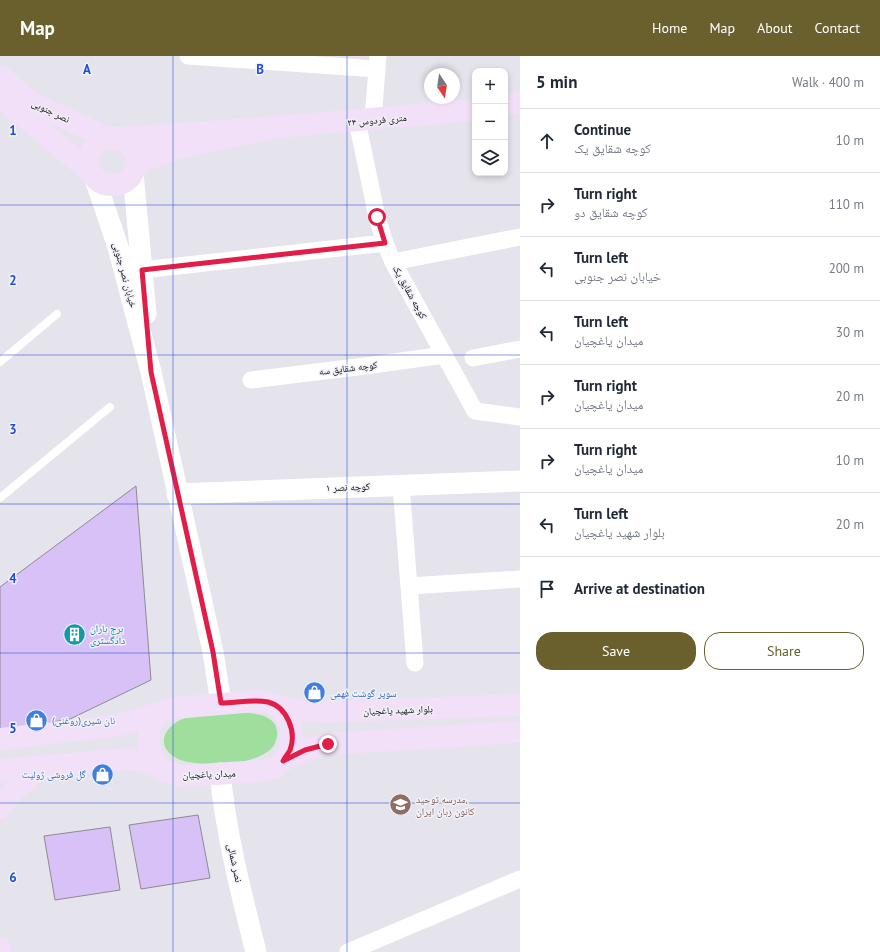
<!DOCTYPE html>
<meta charset="utf-8">
<style>
:root{--surface:#fff;--page:#f6f6f7;--text:#1f2937;--muted:#747a83;--line:#e0e1e3;--accent:#69602d}
body{margin:0;font-family:"PT Sans","Noto Naskh Arabic",sans-serif;background:var(--page);color:var(--text)}
.controls{position:absolute;right:12px;top:12px;display:grid;overflow:hidden;border-radius:8px;box-shadow:0 2px 6px #0003}
.controls button{width:36px;height:36px;display:grid;place-items:center;padding:0;border:0;border-bottom:1px solid var(--line);background:var(--surface);color:var(--text);font:20px sans-serif}
.compass{position:absolute;left:424px;top:12px;width:36px;height:36px;border-radius:50%;background:var(--surface);box-shadow:0 2px 6px #0003;rotate:167deg}
.stop{position:absolute;width:12px;height:12px;margin:-9px;border:3px solid #e11d48;border-radius:50%;background:#fff}
.stop.end{background:#e11d48;border-color:#fff;box-shadow:0 1px 4px #0008}
.list{margin:0;padding:0;list-style:none}
h2{display:flex;justify-content:space-between;align-items:center;height:52px;margin:0;padding:0 16px;font-size:17px}
h2 small{font-size:13px;font-weight:400;color:var(--muted)}
.list li{display:grid;grid-template-columns:26px 1fr auto;gap:12px;align-items:center;box-sizing:border-box;height:64px;padding:0 16px;border-top:1px solid var(--line)}
.list b{display:block;font-size:15px;white-space:nowrap}
.list p{margin:0;font-size:13px;white-space:nowrap;color:var(--muted)}
.list em{font-size:13px;font-style:normal;color:var(--muted)}
.actions{display:flex;gap:8px;padding:12px 16px}
.actions a{flex:1;padding:9px 0;border:1px solid var(--accent);border-radius:16px;text-align:center;font-size:14px;color:var(--accent)}
.actions .main{background:var(--accent);color:#fff}
.icon{flex:none;width:22px;height:22px;fill:none;stroke:currentColor;stroke-width:2;stroke-linecap:round;stroke-linejoin:round}
.map{position:relative;flex:none;width:520px;height:896px;overflow:hidden}
header{display:flex;align-items:center;gap:24px;box-sizing:border-box;height:56px;padding:0 20px;background:var(--accent);color:#fff}
header strong{font-size:19px}
nav{display:flex;gap:22px;margin-inline-start:auto;font-size:14px}
main{display:flex}
aside{flex:1;background:var(--surface)}
.map>svg:first-child{display:block}
</style>
<header>
<strong>Map</strong>
<nav><a>Home</a><a>Map</a><a>About</a><a>Contact</a></nav>
</header>
<main>
<div class="map">
<svg width="520" height="896" viewBox="0 0 520 896">
<rect width="100%" height="100%" fill="#e5e3eb"/>
<path fill="#a0de9d" d="M239,656C254,657 280,659 277,680C276,685 275,689 271,693C257,706 223,711 205,708C194,707 181,706 173,700C154,686 168,668 185,662C189,660 195,661 200,660C213,659 226,657 239,656Z"/>
<g fill="#d7c1f7" stroke="#8e8b92">
<polygon points="136,430 151,624 70,663 0,675 0,531"/>
<polygon points="198,759 210,822 141,833 129,769"/>
<polygon points="110,771 120,834 55,844 44,780"/>
</g>
<g fill="none" stroke-linecap="round" stroke-linejoin="round">
<g stroke="#fff" stroke-width="8">
<polyline points="0,306 57,258"/>
<polyline points="0,442 110,351"/>
</g>
<g stroke="#fff" stroke-width="17">
<polyline points="188,0 377,13"/>
<polyline points="373,64 378,0"/>
<polyline points="357,65 377,161 385,187 393,206 475,355 520,361"/>
<polyline points="393,206 520,181"/>
<polyline points="142,214 385,187"/>
<polyline points="473,302 520,293"/>
<polyline points="251,324 365,310 444,299"/>
<polyline points="401,429 415,607"/>
<polyline points="409,530 520,523"/>
<polyline points="348,896 520,823"/>
</g>
<g stroke="#fff" stroke-width="21">
<polyline points="133,117 146,258"/>
<polyline points="95,123 118,191 151,316 213,596 221,647"/>
<polyline points="177,438 520,425"/>
<path d="M220,717C226,778 241,837 256,896"/>
</g>
<g stroke="#f1e0f8" stroke-width="22">
<polyline points="0,20 32,47 108,82"/>
<path d="M0,40L90,116C92,118 94,121 96,123C107,133 126,130 133,117C137,110 137,102 134,96C121,69 81,83 90,116"/>
<polyline points="505,50 520,46"/>
<polyline points="278,71 475,54"/>
<polyline points="117,82 278,71 178,92 136,108"/>
<path d="M256,645C263,646 269,646 274,649C298,661 297,700 274,712C270,713 266,714 262,715L181,720C175,718 167,717 161,713C146,700 143,666 162,656C165,654 170,653 174,652Z"/>
<polyline points="276,650 303,655 324,656 520,649"/>
<polyline points="0,683 104,671 124,668 161,656"/>
<polyline points="283,705 305,694 328,688 520,676"/>
<polyline points="0,714 127,703 140,705 161,712"/>
<path d="M0,752C11,734 27,723 44,710"/>
<polyline points="0,892 1,896"/>
</g>
</g>
<g fill="none" stroke-linecap="round" stroke-linejoin="round">
<path stroke="#e11d48" stroke-width="5" d="M328,688L305,694L283,705C285,701 288,698 290,694C297,676 287,651 268,646C253,643 235,647 221,647L213,596L151,316L142,214L385,187L377,161"/>
</g>
<path fill="none" stroke="#1d4ed8" stroke-width="1" stroke-opacity="0.55" d="M173,0V896M347,0V896M0,149H520M0,299H520M0,448H520M0,597H520M0,747H520"/>
<defs>
<symbol id="building-disc" viewBox="-11 -11 22 22"><circle r="9.5" fill="#0f9aa8" stroke="#f2f0f8"/><path d="M-4-6H4V6H1V3H-1V6H-4ZM-2.5-4.3h1.7v1.8h-1.7ZM.8-4.3h1.7v1.8H.8ZM-2.5-1h1.7V.8h-1.7ZM.8-1h1.7V.8H.8Z" fill="#fff"/></symbol>
<symbol id="shop-disc" viewBox="-11 -11 22 22"><circle r="9.5" fill="#3f7fe0" stroke="#f2f0f8"/><path d="M-5-2.5h2.3a2.7 3.5 0 0 1 5.4 0H5L5.5 6h-11ZM-1.5-2.5h3a1.5 2.3 0 0 0-3 0Z" fill="#fff"/></symbol>
<symbol id="school-disc" viewBox="-11 -11 22 22"><circle r="9.5" fill="#8d6e63" stroke="#f2f0f8"/><path d="M0-5L7-2L0 1L-7-2ZM-4 1L0 2.5L4 1V4Q0 6-4 4Z" fill="#fff"/></symbol>
</defs>
<g fill-rule="evenodd">
<use href="#building-disc" x="62" y="566" width="25" height="25"/>
<use href="#shop-disc" x="302" y="624" width="25" height="25"/>
<use href="#shop-disc" x="24" y="652" width="25" height="25"/>
<use href="#shop-disc" x="90" y="706" width="25" height="25"/>
<use href="#school-disc" x="388" y="736" width="25" height="25"/>
</g>
<g text-anchor="middle" dominant-baseline="central" stroke-width="3" stroke-linejoin="round" paint-order="stroke">
<g font-size="10" fill="#0f0f11" stroke="#f2f0f8">
<text transform="translate(51 55) rotate(26)">نصر جنوبی</text>
<text transform="translate(377 64) rotate(-5)">۲۴ متری فردوس</text>
<text transform="translate(125 219) rotate(75)">خیابان نصر جنوبی</text>
<text transform="translate(410 236) rotate(61)">کوچه شقایق یک</text>
<text transform="translate(348 312) rotate(-7)">کوچه شقایق سه</text>
<text transform="translate(348 431) rotate(-2)">کوچه نصر ۱</text>
<text transform="translate(398 654) rotate(-2)">بلوار شهید یاغچیان</text>
<text transform="translate(209 718) rotate(-2)">میدان یاغچیان</text>
<text transform="translate(235 807) rotate(78)">نصر شمالی</text>
</g>
<g font-size="10" fill="#0d838f" stroke="#f2f0f8" text-anchor="start">
<text x="90" y="572">برج باران<tspan x="90" dy="12">دادگستری</tspan></text>
</g>
<g font-size="10" fill="#366cbe" stroke="#f2f0f8" text-anchor="start">
<text x="330" y="637">سوپر گوشت فهمی</text>
<text x="52" y="664">نان شیری(روغنی)</text>
<text x="86" y="718" text-anchor="end">گل فروشی ژولیت</text>
</g>
<g font-size="10" fill="#785e54" stroke="#f2f0f8" text-anchor="start">
<text x="416" y="743">مدرسه توحید،<tspan x="416" dy="12">کانون زبان ایران</tspan></text>
</g>
</g>
<g font-size="13" text-anchor="middle" font-weight="bold" fill="#1d4ed8" stroke="#f2f0f8" stroke-width="3" stroke-linejoin="round" paint-order="stroke">
<text x="87" y="18">A</text>
<text x="260" y="18">B</text>
<text x="13" y="79">1</text>
<text x="13" y="229">2</text>
<text x="13" y="378">3</text>
<text x="13" y="527">4</text>
<text x="13" y="677">5</text>
<text x="13" y="826">6</text>
</g>
</svg>
<div class="controls">
<button>+</button>
<button>−</button>
<button><svg class="icon" aria-label="layers" viewBox="0 0 24 24"><path d="M12 4l9 5-9 5-9-5zM3 14l9 5 9-5"/></svg></button>
</div>
<svg class="compass" viewBox="-18 -18 36 36"><path d="M0-13l5 13h-10z" fill="#e53935"/><path d="M0 13l5-13h-10z" fill="#747a83"/></svg>
<div class="stop" style="left:377px;top:161px"></div>
<div class="stop end" style="left:328px;top:688px"></div>
</div>
<aside>
<h2>5 min<small>Walk · 400 m</small></h2>
<ul class="list">
<li><svg class="icon" aria-label="ahead" viewBox="0 0 24 24"><path d="M12 20V5M6 11l6-6 6 6"/></svg><div><b>Continue</b><p>کوچه شقایق یک</p></div><em>10 m</em></li>
<li><svg class="icon" aria-label="right" viewBox="0 0 24 24"><path d="M7 20v-9h11M14 6l5 5-5 5"/></svg><div><b>Turn right</b><p>کوچه شقایق دو</p></div><em>110 m</em></li>
<li><svg class="icon" aria-label="left" viewBox="0 0 24 24"><path d="M17 20v-9H6M10 6l-5 5 5 5"/></svg><div><b>Turn left</b><p>خیابان نصر جنوبی</p></div><em>200 m</em></li>
<li><svg class="icon" aria-label="left" viewBox="0 0 24 24"><path d="M17 20v-9H6M10 6l-5 5 5 5"/></svg><div><b>Turn left</b><p>میدان یاغچیان</p></div><em>30 m</em></li>
<li><svg class="icon" aria-label="right" viewBox="0 0 24 24"><path d="M7 20v-9h11M14 6l5 5-5 5"/></svg><div><b>Turn right</b><p>میدان یاغچیان</p></div><em>20 m</em></li>
<li><svg class="icon" aria-label="right" viewBox="0 0 24 24"><path d="M7 20v-9h11M14 6l5 5-5 5"/></svg><div><b>Turn right</b><p>میدان یاغچیان</p></div><em>10 m</em></li>
<li><svg class="icon" aria-label="left" viewBox="0 0 24 24"><path d="M17 20v-9H6M10 6l-5 5 5 5"/></svg><div><b>Turn left</b><p>بلوار شهید یاغچیان</p></div><em>20 m</em></li>
<li><svg class="icon" aria-label="arrive" viewBox="0 0 24 24"><path d="M6 21V4h12l-3 4 3 4H6"/></svg><div><b>Arrive at destination</b></div></li>
</ul>
<div class="actions"><a class="main">Save</a><a>Share</a></div>
</aside>
</main>
